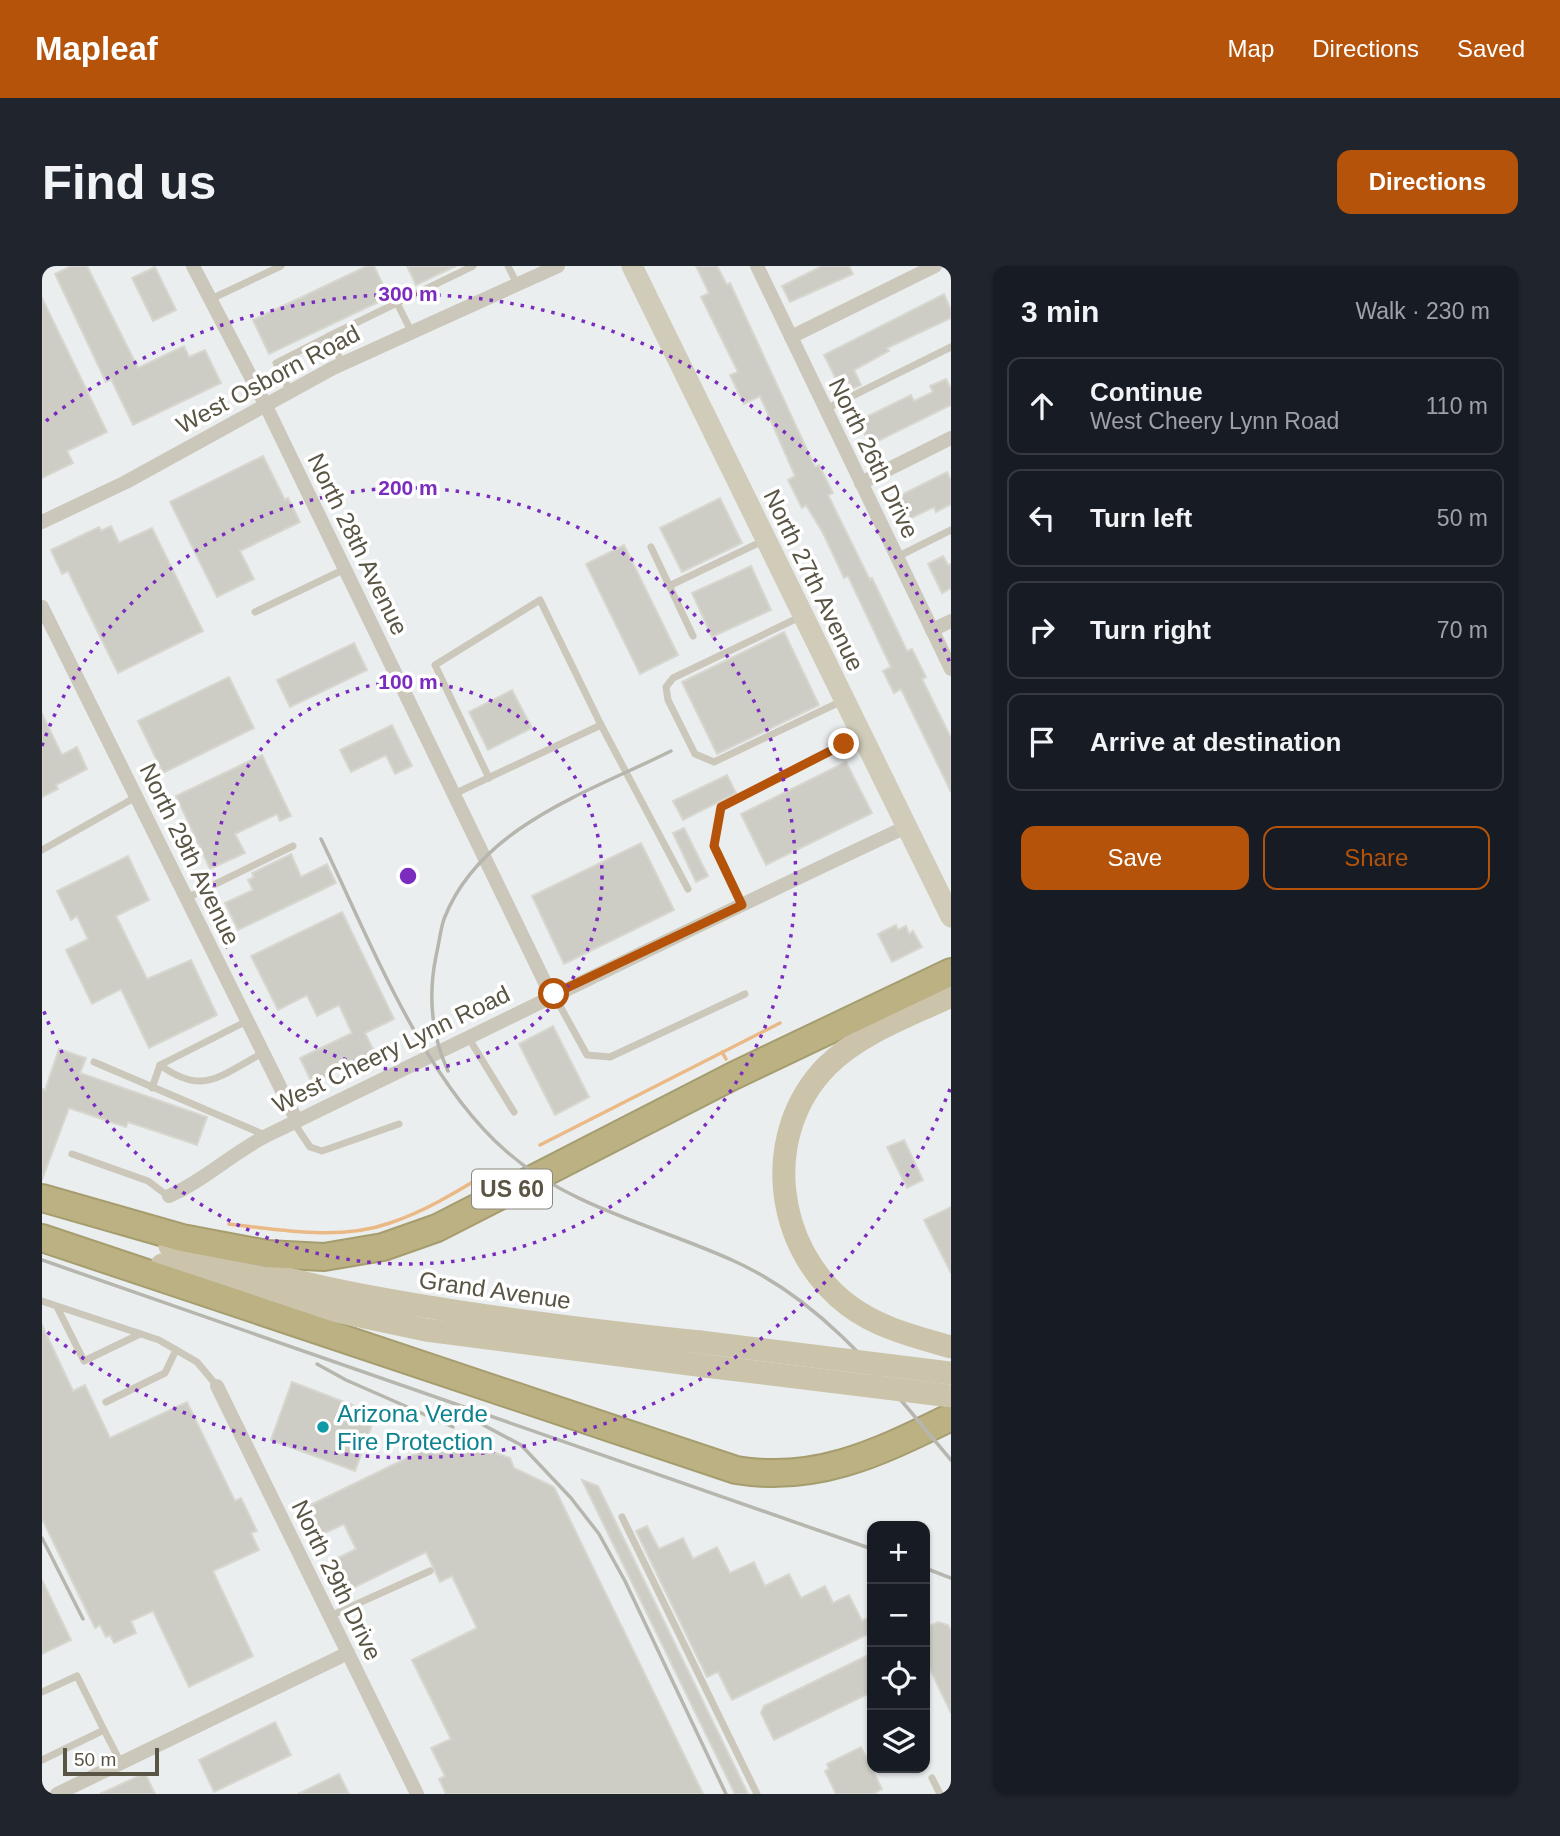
<!DOCTYPE html>
<meta charset="utf-8">
<style>
:root{--surface:#171b24;--page:#20242c;--text:#f1f3f6;--muted:#9ea1a6;--line:#363941;--accent:#b45309}
body{margin:0;font-family:Helvetica,sans-serif;background:var(--page);color:var(--text)}
.controls{position:absolute;right:21px;bottom:21px;display:grid;overflow:hidden;border-radius:14px;box-shadow:0 2px 5px #0004}
.controls button{width:63px;height:63px;display:grid;place-items:center;padding:0;border:0;border-bottom:2px solid var(--line);background:var(--surface);color:var(--text);font:35px sans-serif}
.scale{position:absolute;left:21px;bottom:18px;width:96px;box-sizing:border-box;padding-left:7px;border:4px solid #595444;border-top:0;font-size:19px;line-height:24px;white-space:nowrap;color:#595444;-webkit-text-stroke:5px #fff;paint-order:stroke}
.stop{position:absolute;width:21px;height:21px;margin:-16px;border:5px solid #b45309;border-radius:50%;background:#fff}
.stop.end{background:#b45309;border-color:#fff;box-shadow:0 2px 7px #0008}
.list{margin:0;padding:0;list-style:none}
h2{display:flex;justify-content:space-between;align-items:center;height:91px;margin:0;padding:0 28px;font-size:30px}
h2 small{font-size:23px;font-weight:400;color:var(--muted)}
.list li{display:grid;grid-template-columns:46px 1fr auto;gap:21px;align-items:center;box-sizing:border-box;height:98px;margin:0 14px 14px;padding:0 14px;border:2px solid var(--line);border-radius:14px}
.list b{display:block;font-size:26px;white-space:nowrap}
.list p{margin:0;font-size:23px;white-space:nowrap;color:var(--muted)}
.list em{font-size:23px;font-style:normal;color:var(--muted)}
.actions{display:flex;gap:14px;padding:21px 28px}
.actions a{flex:1;padding:16px 0;border:2px solid var(--accent);border-radius:14px;text-align:center;font-size:24px;color:var(--accent)}
.actions .main{background:var(--accent);color:#fff}
.icon{flex:none;width:38px;height:38px;fill:none;stroke:currentColor;stroke-width:2;stroke-linecap:round;stroke-linejoin:round}
.map{position:relative;flex:none;width:909px;height:1528px;overflow:hidden;border-radius:14px}
header{display:flex;align-items:center;gap:42px;box-sizing:border-box;height:98px;padding:0 35px;background:var(--accent);color:#fff}
header strong{font-size:33px}
nav{display:flex;gap:38px;margin-inline-start:auto;font-size:24px}
.intro{display:flex;align-items:center;justify-content:space-between;box-sizing:border-box;height:168px;padding:0 42px}
h1{margin:0;font-size:49px}
.button{padding:18px 32px;border-radius:14px;background:var(--accent);color:#fff;font-size:24px;font-weight:700}
main{display:flex;gap:42px;padding:0 42px}
aside{flex:1;background:var(--surface);border-radius:14px;box-shadow:0 2px 5px #0004}
.map>svg:first-child{display:block}
</style>
<header>
<strong>Mapleaf</strong>
<nav><a>Map</a><a>Directions</a><a>Saved</a></nav>
</header>
<div class="intro"><h1>Find us</h1><a class="button">Directions</a></div>
<main>
<div class="map">
<svg width="909" height="1528" viewBox="0 0 909 1528">
<rect width="100%" height="100%" fill="#ebeeef"/>
<g fill="none" stroke-linecap="round" stroke-linejoin="round">
<g stroke="#eab986" stroke-width="3.5">
<polyline points="680,786 684,793"/>
<polyline points="498,879 738,757"/>
<path d="M187,958C239,964 297,975 348,957C384,945 416,925 449,905"/>
</g>
</g>
<g fill="#cecdc5" stroke="#d7d7d0" stroke-width="2">
<polygon points="29,0 45,0 96,102 142,80 147,91 163,84 179,117 91,159 69,113 64,116 13,8"/>
<polygon points="325,0 332,0 347,31 227,88 211,54"/>
<polygon points="365,0 414,0 374,19"/>
<polygon points="654,0 675,0 685,19 688,17 773,201 777,199 791,227 786,229 828,314 830,312 865,385 870,383 884,411 880,413 909,472 909,526 859,423 852,427 841,405 849,401 806,310 802,312 781,267 764,239 760,242 746,214 753,210 718,130 702,138 697,128 688,109 696,106 659,31 667,27"/>
<polygon points="780,0 807,0 811,8 748,36 740,20"/>
<polygon points="113,1 134,44 111,55 90,12"/>
<polygon points="902,28 909,44 909,52 845,82 847,85 812,104 819,119 810,123 803,108 794,113 782,89"/>
<polygon points="0,32 65,166 25,185 31,197 0,212"/>
<polygon points="904,113 909,123 909,139 828,179 816,155 869,129 872,135 891,126 888,120"/>
<polygon points="221,190 243,234 246,232 258,256 198,285 212,313 175,331 128,236"/>
<polygon points="905,206 909,215 909,238 894,246 892,241 857,258 852,249 860,245 853,232"/>
<polygon points="678,232 700,277 640,306 618,262"/>
<polygon points="69,260 77,277 110,262 161,365 76,407 26,305 20,308 9,284 57,261 59,265"/>
<polygon points="582,279 636,389 598,408 544,298"/>
<polygon points="901,290 906,299 909,298 909,322 900,327 886,298"/>
<polygon points="709,300 729,344 670,371 650,327"/>
<polygon points="742,366 777,439 675,488 640,416"/>
<polygon points="312,377 325,404 248,441 235,414"/>
<polygon points="187,411 212,462 121,507 96,455"/>
<polygon points="470,424 490,462 446,484 427,446"/>
<polygon points="0,448 20,489 35,481 45,503 14,519 16,523 0,531"/>
<polygon points="350,459 370,500 353,508 344,489 309,506 298,484"/>
<polygon points="220,489 249,550 238,555 235,548 193,568 203,587 168,603 134,530"/>
<polygon points="804,496 830,547 724,599 699,548"/>
<polygon points="685,509 694,527 641,554 631,535"/>
<polygon points="642,562 666,610 654,616 631,567"/>
<polygon points="599,577 632,644 522,698 490,630"/>
<polygon points="249,588 259,611 285,598 294,617 196,664 183,637 211,624 206,614 212,611 210,607"/>
<polygon points="86,590 107,634 74,650 105,713 149,694 175,749 107,782 79,723 50,738 24,684 46,673 35,650 29,654 15,625"/>
<polygon points="300,646 352,753 323,767 333,787 270,817 258,792 310,767 297,739 275,750 265,729 236,744 209,690"/>
<polygon points="854,659 856,664 864,660 867,668 871,665 880,681 850,696 836,668"/>
<polygon points="511,760 547,831 513,849 477,778"/>
<polygon points="17,783 44,792 38,807 165,851 155,879 86,856 84,861 27,842 0,914 0,823 3,824"/>
<polygon points="862,874 881,914 865,922 845,881"/>
<polygon points="909,941 909,1007 882,954"/>
<polygon points="0,1059 31,1125 43,1119 68,1172 145,1136 193,1235 199,1232 215,1265 209,1267 217,1284 171,1305 211,1390 147,1421 111,1345 89,1355 94,1367 72,1377 68,1369 64,1371 58,1359 53,1362 0,1253"/>
<polygon points="250,1116 334,1148 313,1205 229,1174"/>
<polygon points="408,1171 468,1192 472,1202 512,1221 661,1528 404,1528 397,1513 403,1510 389,1482 409,1473 370,1394 435,1362 410,1310 398,1316 384,1286 301,1327 286,1297 314,1283 302,1258 272,1272 258,1244"/>
<polygon points="540,1214 556,1220 706,1528 693,1528"/>
<polygon points="605,1260 617,1283 641,1272 651,1293 675,1281 688,1307 712,1296 723,1320 747,1308 759,1332 783,1320 791,1337 807,1329 820,1355 830,1350 830,1366 690,1434 676,1406 665,1411 594,1265"/>
<polygon points="0,1314 29,1374 0,1388"/>
<polygon points="896,1356 906,1359 909,1365 909,1447 886,1399 883,1400 883,1362"/>
<polygon points="830,1387 830,1426 732,1474 719,1447 722,1440"/>
<polygon points="233,1456 249,1489 172,1526 157,1494"/>
<polygon points="819,1481 840,1523 831,1528 794,1528 783,1505 787,1503 785,1498"/>
<polygon points="103,1507 113,1528 58,1528"/>
<polygon points="297,1508 307,1528 256,1528"/>
</g>
<g fill="none" stroke-linecap="round" stroke-linejoin="round">
<defs>
<g id="highway">
<polyline points="0,932 140,972 225,988 282,991 341,981 395,962 691,810 909,706"/>
<path d="M0,972L694,1204C772,1217 834,1188 903,1154"/>
</g>
</defs>
<use href="#highway" stroke="#a69d6f" stroke-width="30"/>
<g stroke="#cbc7ba" stroke-width="7">
<polyline points="466,0 475,18"/>
<polyline points="169,33 239,0"/>
<polyline points="355,37 369,65"/>
<polyline points="300,97 287,70 431,0"/>
<polyline points="248,125 234,97 287,70"/>
<polyline points="784,143 909,81"/>
<polyline points="609,281 651,370"/>
<polyline points="855,291 909,264"/>
<polyline points="627,320 723,274"/>
<polyline points="213,346 303,303"/>
<polyline points="760,350 631,412 624,421 626,434 653,488 672,496 800,435"/>
<polyline points="447,512 393,399 498,334 559,459"/>
<polyline points="412,528 559,459 646,623"/>
<polyline points="0,584 94,531"/>
<polyline points="145,632 251,580"/>
<polyline points="700,639 672,580 679,541 818,470"/>
<polyline points="512,729 545,789 568,791 703,728"/>
<path d="M205,755L118,799C162,831 178,809 221,787"/>
<polyline points="426,771 472,846"/>
<polyline points="52,796 223,869"/>
<polyline points="110,822 118,799"/>
<polyline points="252,857 268,881 280,885 357,858"/>
<polyline points="30,888 106,915 126,930"/>
<polyline points="0,1035 117,1074 155,1096 175,1120"/>
<polyline points="15,1041 42,1095 98,1068"/>
<polyline points="64,1136 123,1107 134,1084"/>
<polyline points="580,1251 715,1528"/>
<polyline points="288,1350 388,1305"/>
<polyline points="0,1426 35,1410 62,1464"/>
<polyline points="0,1494 62,1464 79,1497"/>
<polyline points="890,1512 898,1528"/>
</g>
<g stroke="#cbc7ba" stroke-width="14">
<polyline points="151,0 223,138 509,729"/>
<polyline points="715,0 909,403"/>
<polyline points="749,71 893,0"/>
<polyline points="819,217 909,172"/>
<polyline points="0,256 84,216 291,102 516,0"/>
<polyline points="0,341 255,855"/>
<polyline points="890,364 909,355"/>
<path d="M127,930C164,914 193,884 230,867C442,765 651,660 864,561"/>
<polyline points="175,1120 375,1528"/>
<polyline points="15,1528 306,1387"/>
</g>
<polyline stroke="#d0ccb9" stroke-width="21" points="590,0 909,651"/>
<g stroke="#cbc4ab" stroke-width="23">
<path d="M909,730C867,750 818,767 785,800C718,868 732,983 806,1039C836,1062 874,1071 909,1081"/>
<path d="M128,980C189,998 251,1016 314,1028C428,1050 543,1064 658,1076"/>
<polyline points="120,999 228,1031 384,1064 663,1100"/>
</g>
<use href="#highway" stroke="#bbb183" stroke-width="26"/>
<g stroke="#b6b6ae" stroke-width="3.5">
<path d="M279,573C327,672 381,813 464,885C528,942 616,960 692,995C785,1037 845,1118 909,1194"/>
<path d="M406,805C389,768 386,730 394,690C397,678 398,665 402,653C438,560 547,526 629,485"/>
<polyline points="0,994 830,1283"/>
<polyline points="275,1098 304,1114 411,1161"/>
<polyline points="417,1146 479,1179 529,1232 557,1268 583,1315 684,1528"/>
<polyline points="0,1272 41,1353"/>
<polyline points="883,1302 909,1312"/>
</g>
<g stroke="#cbc4ab" stroke-width="23">
<polyline points="658,1076 909,1107"/>
<polyline points="663,1100 909,1130"/>
</g>
</g>
<g fill="none" stroke-linecap="round" stroke-linejoin="round">
<polyline stroke="#b45309" stroke-width="9" points="512,728 700,639 672,580 679,541 802,478"/>
</g>
<g fill="none" stroke="#7b2cbf" stroke-width="3.5" stroke-dasharray="3.5 7">
<circle cx="366" cy="610" r="194"/>
<path d="M0 480A388 388 0 1 1 0 740"/>
<path d="M908 823A582 582 0 0 1 4 1065M4 155A582 582 0 0 1 908 397"/>
</g>
<circle fill="#0f9aa8" stroke="#fff" stroke-width="2.5" cx="281" cy="1161" r="7"/>
<g text-anchor="middle" dominant-baseline="central" stroke-width="7" stroke-linejoin="round" paint-order="stroke">
<rect fill="#fff" stroke="#8b877c" stroke-width="2" x="430" y="903.5" width="80" height="39" rx="5"/>
<g font-size="23" font-weight="bold" fill="#595444">
<text x="470" y="923">US 60</text>
</g>
<g font-size="24" fill="#595444" stroke="#fff">
<text transform="translate(226 113) rotate(-28)">West Osborn Road</text>
<text transform="translate(832 192) rotate(64)">North 26th Drive</text>
<text transform="translate(316 278) rotate(64)">North 28th Avenue</text>
<text transform="translate(772 314) rotate(64)">North 27th Avenue</text>
<text transform="translate(148 588) rotate(64)">North 29th Avenue</text>
<text transform="translate(349 783) rotate(-26)">West Cheery Lynn Road</text>
<text transform="translate(453 1024) rotate(8)">Grand Avenue</text>
<text transform="translate(295 1314) rotate(64)">North 29th Drive</text>
</g>
<g font-size="24" fill="#0d838f" stroke="#fff" text-anchor="start">
<text x="295" y="1147">Arizona Verde<tspan x="295" dy="28">Fire Protection</tspan></text>
</g>
</g>
<circle cx="366" cy="610" r="10" fill="#7b2cbf" stroke="#fff" stroke-width="3.5"/>
<g font-size="21" text-anchor="middle" font-weight="bold" fill="#7b2cbf" stroke="#fff" stroke-width="7" stroke-linejoin="round" paint-order="stroke">
<text x="366" y="35">300 m</text>
<text x="366" y="229">200 m</text>
<text x="366" y="423">100 m</text>
</g>
</svg>
<div class="controls">
<button>+</button>
<button>−</button>
<button><svg class="icon" aria-label="locate" viewBox="0 0 24 24"><circle cx="12" cy="12" r="6"/><path d="M12 2v4M12 18v4M2 12h4M18 12h4"/></svg></button>
<button><svg class="icon" aria-label="layers" viewBox="0 0 24 24"><path d="M12 4l9 5-9 5-9-5zM3 14l9 5 9-5"/></svg></button>
</div>
<div class="scale">50 m</div>
<div class="stop" style="left:512px;top:728px"></div>
<div class="stop end" style="left:802px;top:478px"></div>
</div>
<aside>
<h2>3 min<small>Walk · 230 m</small></h2>
<ul class="list">
<li><svg class="icon" aria-label="ahead" viewBox="0 0 24 24"><path d="M12 20V5M6 11l6-6 6 6"/></svg><div><b>Continue</b><p>West Cheery Lynn Road</p></div><em>110 m</em></li>
<li><svg class="icon" aria-label="left" viewBox="0 0 24 24"><path d="M17 20v-9H6M10 6l-5 5 5 5"/></svg><div><b>Turn left</b></div><em>50 m</em></li>
<li><svg class="icon" aria-label="right" viewBox="0 0 24 24"><path d="M7 20v-9h11M14 6l5 5-5 5"/></svg><div><b>Turn right</b></div><em>70 m</em></li>
<li><svg class="icon" aria-label="arrive" viewBox="0 0 24 24"><path d="M6 21V4h12l-3 4 3 4H6"/></svg><div><b>Arrive at destination</b></div></li>
</ul>
<div class="actions"><a class="main">Save</a><a>Share</a></div>
</aside>
</main>
